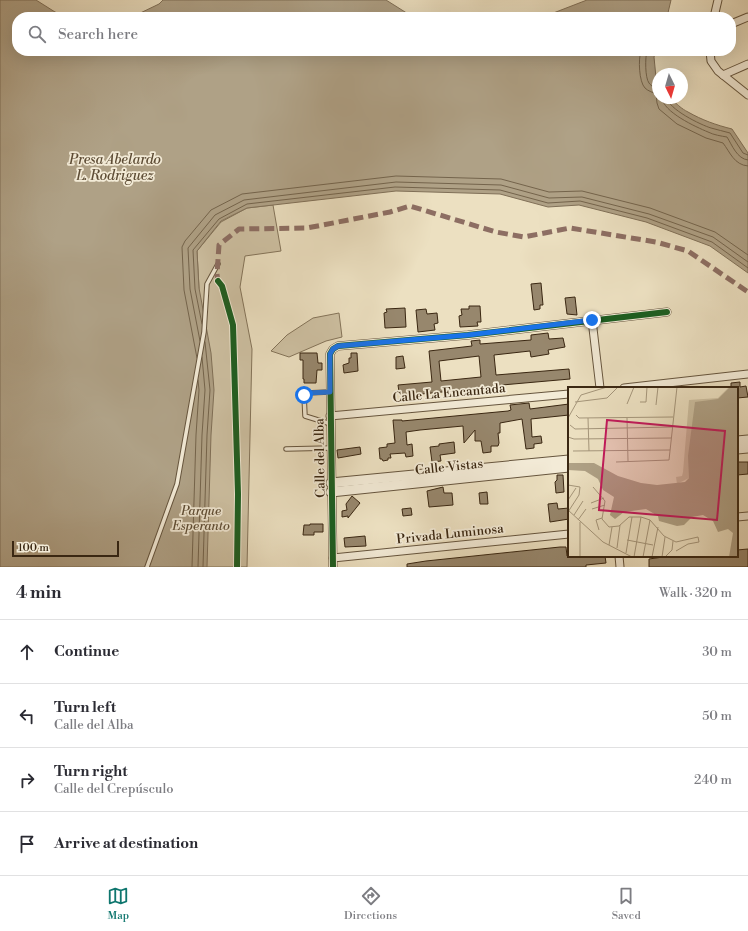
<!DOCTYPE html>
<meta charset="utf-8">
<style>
:root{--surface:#fff;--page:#f7f7f7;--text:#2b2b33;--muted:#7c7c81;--line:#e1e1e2;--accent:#0f766e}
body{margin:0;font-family:"Libre Bodoni",serif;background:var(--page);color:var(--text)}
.compass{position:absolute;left:652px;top:68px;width:36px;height:36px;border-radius:50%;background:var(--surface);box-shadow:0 4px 16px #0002;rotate:175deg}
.scale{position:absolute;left:12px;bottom:10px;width:107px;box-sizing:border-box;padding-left:4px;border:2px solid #3a2712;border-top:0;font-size:11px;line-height:14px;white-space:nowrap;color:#3a2712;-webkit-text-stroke:3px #f3ebd7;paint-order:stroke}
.stop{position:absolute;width:12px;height:12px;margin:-9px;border:3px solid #1a73e8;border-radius:50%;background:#fff}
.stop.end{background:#1a73e8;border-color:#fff;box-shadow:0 1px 4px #0008}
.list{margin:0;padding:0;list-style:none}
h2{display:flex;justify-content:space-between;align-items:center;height:52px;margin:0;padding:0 16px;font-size:17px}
h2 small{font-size:13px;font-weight:400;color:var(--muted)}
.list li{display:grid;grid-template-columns:26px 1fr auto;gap:12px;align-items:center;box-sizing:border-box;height:64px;padding:0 16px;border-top:1px solid var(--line)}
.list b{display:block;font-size:15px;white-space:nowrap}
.list p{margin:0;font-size:13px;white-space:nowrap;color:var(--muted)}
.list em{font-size:13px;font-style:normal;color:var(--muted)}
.icon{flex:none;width:22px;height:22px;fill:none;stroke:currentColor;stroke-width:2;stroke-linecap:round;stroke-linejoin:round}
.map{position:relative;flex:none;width:748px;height:567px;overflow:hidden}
.search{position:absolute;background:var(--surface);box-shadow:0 4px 16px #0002;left:12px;right:12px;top:12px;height:44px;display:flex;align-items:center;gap:10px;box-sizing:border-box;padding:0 14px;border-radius:16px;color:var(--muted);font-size:15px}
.sheet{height:308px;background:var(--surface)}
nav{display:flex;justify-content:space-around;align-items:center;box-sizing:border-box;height:56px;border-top:1px solid var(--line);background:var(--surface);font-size:11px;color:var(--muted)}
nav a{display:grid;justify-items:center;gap:2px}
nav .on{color:var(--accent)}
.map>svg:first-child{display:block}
</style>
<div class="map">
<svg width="748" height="567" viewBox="0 0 748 567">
<rect width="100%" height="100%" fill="#ece0c1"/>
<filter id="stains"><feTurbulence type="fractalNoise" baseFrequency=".005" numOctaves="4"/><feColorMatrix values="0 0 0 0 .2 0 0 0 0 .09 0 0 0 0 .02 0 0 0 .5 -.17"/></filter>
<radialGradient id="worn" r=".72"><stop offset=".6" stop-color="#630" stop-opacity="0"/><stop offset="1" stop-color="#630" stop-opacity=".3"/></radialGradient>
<g fill="#cec1a3" stroke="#84745a">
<polygon points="273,205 281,251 245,256 240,287 252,349 247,567 127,567 199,288 197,251 221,222 247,208"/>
<polygon points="339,313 342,337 326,341 289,357 271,351 287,335 313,318"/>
</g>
<g fill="#afa186" stroke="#807058">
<path d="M0,0H36L55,12L68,17H17V51H656L654,57L658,98C677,98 674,105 688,112C702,120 716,125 732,129L748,153V273L710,246L646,222L579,205L548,207L500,194L396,191L247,208L221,221L197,251L199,288L211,353L214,390L211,435L207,567H0Z"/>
<polygon points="163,0 386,0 413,17 132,17 159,4"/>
<polygon points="587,0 671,0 667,17 543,17"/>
</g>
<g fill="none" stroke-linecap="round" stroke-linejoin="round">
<g stroke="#74644c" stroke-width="1">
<path d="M641,51C638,59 639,82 645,88C648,91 652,92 656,94L657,103L659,109L677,124L706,138L723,143C730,152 734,165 748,166"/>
<path d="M647,51C645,57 645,78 649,83C652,87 654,87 658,87"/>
<path d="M662,98C663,112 696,127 708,132C714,135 721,136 727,137C732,145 737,159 748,160"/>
<path d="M667,98C668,109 701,125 711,128C717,130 724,131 730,133L743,153L748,155"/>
<polyline points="202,324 195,289 193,250 219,219 247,204 395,187 500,190 548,203 580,201 647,218 712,242 748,268"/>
<polyline points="200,341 190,289 188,248 215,215 244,200 396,182 501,185 549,198 582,197 649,214 713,237 748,262"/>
<polyline points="197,358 184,290 182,247 185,241 211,210 242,194 396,176 501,179 549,192 582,191 650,208 715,232 748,255"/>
<polyline points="192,567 196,435 199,390 198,380"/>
<polyline points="198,567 202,435 205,390 202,357"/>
<polyline points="203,567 207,435 210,390 205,342"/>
</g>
</g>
<g fill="#97876d" stroke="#3a2712" fill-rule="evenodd">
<polygon points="541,283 543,305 540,305 540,309 534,310 531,284"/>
<polygon points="575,297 577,315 567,314 565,298"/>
<polygon points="469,306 480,306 481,322 477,322 478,326 460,327 459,316 462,315 461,309 469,309"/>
<polygon points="405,308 406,327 385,328 384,313 387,312 386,309"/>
<polygon points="426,309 427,314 437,313 438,323 434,324 435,330 418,332 416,310"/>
<path d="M548,333L549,339L563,338L565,347L548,350L549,354L531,357L530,351L494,355L496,375L569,369L570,379L502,385V391L494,392L493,387L401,396V392H399L398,385L432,382L429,351L472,346L471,341L480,340V344L531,340V335ZM479,356L481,377L441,381L439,361Z"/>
<polygon points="300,353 317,353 318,363 322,363 322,370 317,370 316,383 304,383 304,379 303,379 303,360 300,360"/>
<polygon points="351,353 357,353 358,371 344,373 343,365 349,363 349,358 351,358"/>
<polygon points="403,356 405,368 396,369 396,357"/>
<polygon points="740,382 740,387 746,386 748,397 737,398 737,388 731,388 731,383"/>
<polygon points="529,403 530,409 569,404 569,415 531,419 532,437 541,436 542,443 534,444 534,448 526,449 522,419 500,423 500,433 498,433 499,443 498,446 491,446 491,452 483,453 481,441 475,441 475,430 464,443 463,426 420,430 406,432 407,445 412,444 413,456 406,457 405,453 390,454 391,458 388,458 388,460 383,461 382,459 380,459 379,448 387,447 387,444 395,443 393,420 402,420 402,421 508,411 511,410 510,405"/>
<polygon points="454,442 455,453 440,455 441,461 432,462 430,447 439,446 439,444"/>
<polygon points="360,447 361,454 338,458 337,450"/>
<polygon points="737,462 748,462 748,474 737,475"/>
<polygon points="557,475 563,475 564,492 556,493 555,482 557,480"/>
<polygon points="443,487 444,493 452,493 453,505 429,507 427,491"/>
<polygon points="487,492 488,504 480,504 479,493"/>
<polygon points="352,496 360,503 348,518 348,516 342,517 342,511 347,510 346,504"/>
<polygon points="557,503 558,509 569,508 569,519 550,522 548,504"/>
<polygon points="411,508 412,515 403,516 402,509"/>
<polygon points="310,524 323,524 323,532 314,532 314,535 303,535 304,525 310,525"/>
<polygon points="365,536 366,546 345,547 344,538"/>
<polygon points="560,547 566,547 567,556 605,556 606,563 586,565 586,567 407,567 407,564 426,561"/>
<polygon points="748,549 748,567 649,567 649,559 670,556 737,556 737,550"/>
</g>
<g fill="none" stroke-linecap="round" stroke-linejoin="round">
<defs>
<g id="service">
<polyline points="330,392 306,393 304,395 305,416 331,424"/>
<polyline points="286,449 331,448"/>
<polyline points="147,567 177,484 204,332 207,284 218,264"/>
</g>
<g id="minor">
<polyline points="714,17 718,0"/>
<polyline points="731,24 748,17"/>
<polyline points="710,51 711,61 718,71 748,95"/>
<polyline points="723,75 748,64"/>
<polyline points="592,320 600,388"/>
<polyline points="624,388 748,374"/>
<polyline points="330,416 569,394"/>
<polyline points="737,517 748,516"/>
<polyline points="619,556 620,567"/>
<polyline points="333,558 569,534"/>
<polyline points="333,567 330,354 333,349 338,346 468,335 667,312"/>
</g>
<g id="tertiary">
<polyline points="737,441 748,440"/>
<polyline points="737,449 748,448"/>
<polyline points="331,483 569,460"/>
<polyline points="331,492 569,467"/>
</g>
</defs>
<use href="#service" stroke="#66553e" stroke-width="5.5"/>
<use href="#minor" stroke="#66553e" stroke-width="9"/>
<use href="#tertiary" stroke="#66553e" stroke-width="11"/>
<use href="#service" stroke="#f3ebd7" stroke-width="3.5"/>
<use href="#minor" stroke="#f3ebd7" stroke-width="7"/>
<use href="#tertiary" stroke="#f3ebd7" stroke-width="9"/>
<polyline stroke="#8d6e63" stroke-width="5" stroke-dasharray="10 5" stroke-linecap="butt" points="218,284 217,274 219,245 239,229 307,228 390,212 410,206 496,232 524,237 570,228 656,242 688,251 748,292"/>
<defs>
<g id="cycleway">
<polyline points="218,281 222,286 233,325 238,494 237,567"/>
<polyline points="333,567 330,354 333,349 338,346 468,335 667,312"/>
</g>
</defs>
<use href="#cycleway" stroke="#f3ebd7" stroke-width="8"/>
<use href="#cycleway" stroke="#1b5e20" stroke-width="6"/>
</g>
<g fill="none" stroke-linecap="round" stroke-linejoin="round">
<polyline stroke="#1a73e8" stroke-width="5" points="304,395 306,393 330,392 330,354 333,349 338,346 468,335 592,320"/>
</g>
<g text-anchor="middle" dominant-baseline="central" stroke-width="3.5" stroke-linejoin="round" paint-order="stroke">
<g font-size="13" fill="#3a2712" stroke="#f3ebd7">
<text transform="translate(449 393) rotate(-5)">Calle La Encantada</text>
<text transform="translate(320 458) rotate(-91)">Calle del Alba</text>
<text transform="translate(449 467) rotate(-6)">Calle Vistas</text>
<text transform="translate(450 534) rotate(-6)">Privada Luminosa</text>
</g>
<g font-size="13" font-style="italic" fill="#5f4e36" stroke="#f3ebd7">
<text x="201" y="511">Parque<tspan x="201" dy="15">Esperanto</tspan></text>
</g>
<g font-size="14" font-style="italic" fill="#5d4c35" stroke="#f3ebd7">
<text x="115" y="160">Presa Abelardo<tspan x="115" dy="16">L. Rodriguez</tspan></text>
</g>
</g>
<g transform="translate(568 387)">
<rect width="170" height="170" fill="#ece0c1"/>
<path d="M161,0H170L121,85V91L109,97L108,90L114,89L115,85L121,13L150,11Z" fill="#cec1a3"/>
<path d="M162,0H170V170H161L165,146L160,142L150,145L145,134L135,128L124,130L116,138L109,139L91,134L90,129L78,122L56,125L47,132L42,128L46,110L35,103L30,92L17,84L0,83V76H26L50,89L73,96L89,98L117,95L121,91L120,69L127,15L150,12Z" fill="#afa186"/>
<path fill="none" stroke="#a5967b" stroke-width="1" d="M7,15L39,11L50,0M72,15H78L79,0M59,17L66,0M88,18L90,0M8,28L11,31L105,30M0,31L13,8L39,0M20,31L21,64M59,31L60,74M2,38L7,42L104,40M0,50L6,52L103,51M5,64L102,63M48,75L101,73L109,0M0,98L12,100L11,108L0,125M25,100L37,114L34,132L41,140L51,139L61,130H73L82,133L96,149L108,155L130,150L131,155L120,157L108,164M0,113L8,101M23,116L36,111M24,122L37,118M0,123L35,155L64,170M6,128L15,114M10,133L18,122M12,135V170M31,143L28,133L34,131M59,153L85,158M41,158L44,140M49,161L52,138M58,166L64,130M66,170L73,130M75,170L82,133M84,170L90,140M94,170L97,150M97,170L104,163L105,154"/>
<path fill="#c2185b" fill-opacity="0.15" stroke="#c2185b" stroke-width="2" d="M39,33L157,44L149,133L31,123Z"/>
<rect width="170" height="170" fill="none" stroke="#3a2712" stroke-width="2"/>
</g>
<rect width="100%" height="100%" filter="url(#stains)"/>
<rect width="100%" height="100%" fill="url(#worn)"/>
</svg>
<svg class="compass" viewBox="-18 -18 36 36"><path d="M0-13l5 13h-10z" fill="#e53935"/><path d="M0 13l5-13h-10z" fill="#7c7c81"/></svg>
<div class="scale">100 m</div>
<div class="stop" style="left:304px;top:395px"></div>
<div class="stop end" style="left:592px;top:320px"></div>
<div class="search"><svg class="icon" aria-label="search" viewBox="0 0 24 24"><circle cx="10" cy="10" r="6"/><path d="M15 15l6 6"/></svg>Search here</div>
</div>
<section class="sheet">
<h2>4 min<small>Walk · 320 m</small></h2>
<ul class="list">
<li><svg class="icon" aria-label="ahead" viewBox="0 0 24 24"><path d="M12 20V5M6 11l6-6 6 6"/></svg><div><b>Continue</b></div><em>30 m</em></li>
<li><svg class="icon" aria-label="left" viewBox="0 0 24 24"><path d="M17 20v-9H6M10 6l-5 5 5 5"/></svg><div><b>Turn left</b><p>Calle del Alba</p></div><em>50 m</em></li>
<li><svg class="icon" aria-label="right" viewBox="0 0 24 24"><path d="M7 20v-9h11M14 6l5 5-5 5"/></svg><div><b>Turn right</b><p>Calle del Crepúsculo</p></div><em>240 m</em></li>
<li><svg class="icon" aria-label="arrive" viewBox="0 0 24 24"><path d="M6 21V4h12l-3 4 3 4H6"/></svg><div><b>Arrive at destination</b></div></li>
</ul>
</section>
<nav>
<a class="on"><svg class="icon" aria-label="map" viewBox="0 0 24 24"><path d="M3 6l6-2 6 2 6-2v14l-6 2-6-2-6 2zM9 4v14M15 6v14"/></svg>Map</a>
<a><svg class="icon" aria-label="directions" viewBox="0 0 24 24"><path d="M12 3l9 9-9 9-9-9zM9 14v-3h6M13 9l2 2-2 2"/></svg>Directions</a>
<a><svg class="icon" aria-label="saved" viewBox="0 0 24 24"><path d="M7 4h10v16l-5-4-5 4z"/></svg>Saved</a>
</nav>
